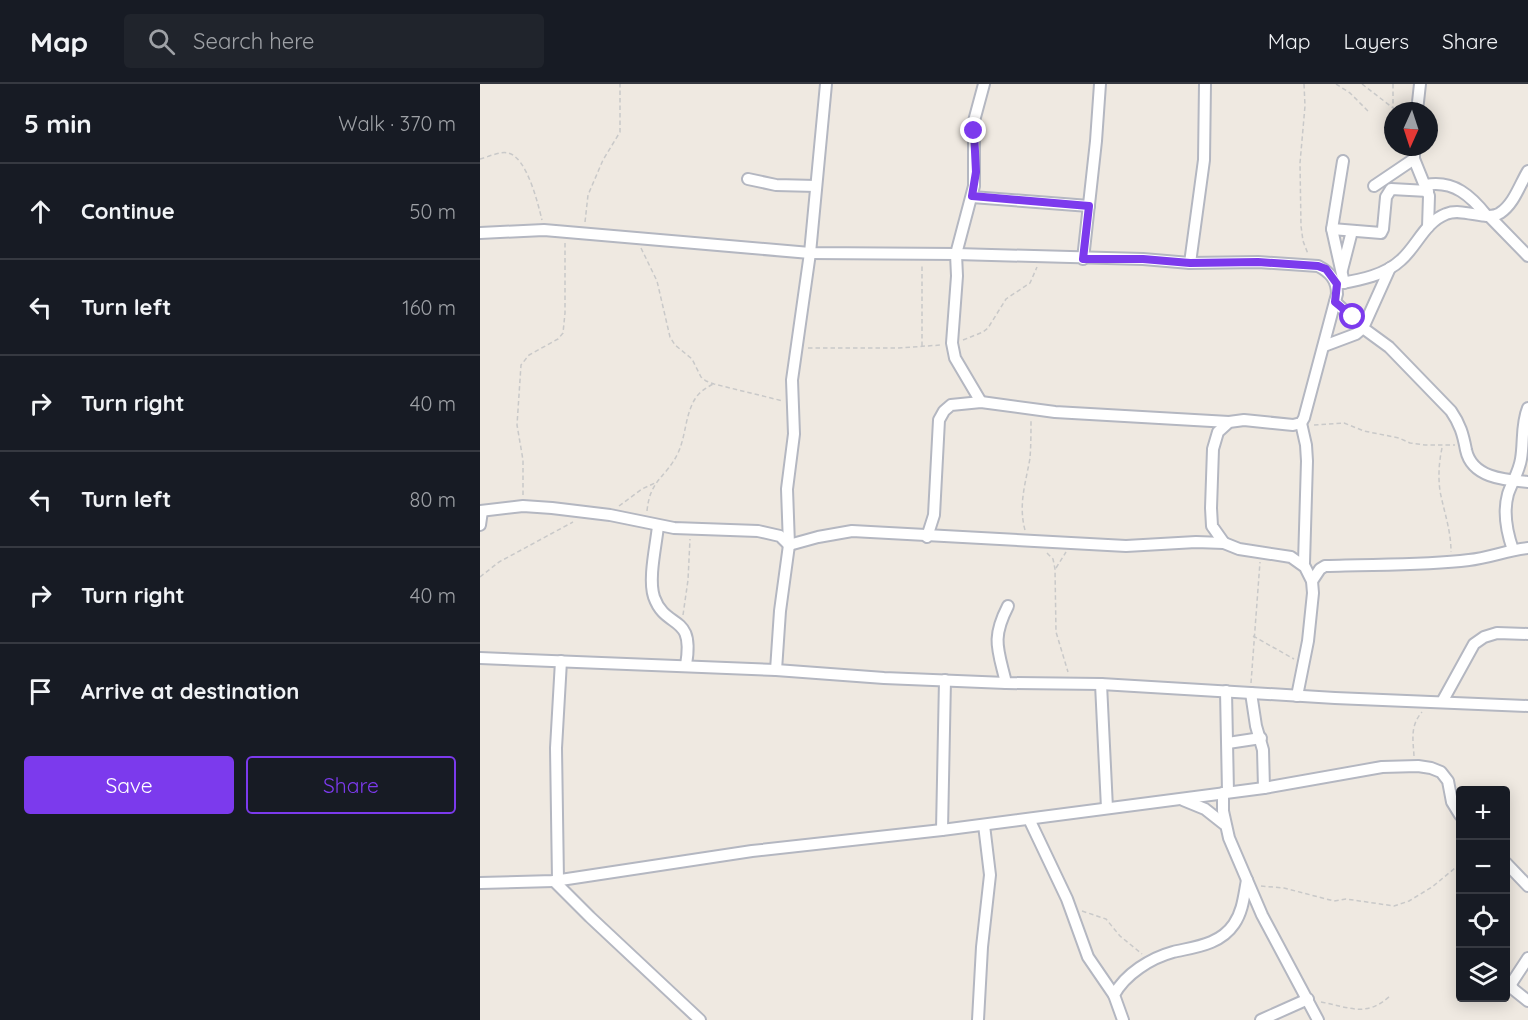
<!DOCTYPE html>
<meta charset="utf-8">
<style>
:root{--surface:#171b24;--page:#20242c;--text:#f1f3f6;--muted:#9ea1a6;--line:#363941;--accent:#7c3aed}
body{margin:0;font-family:Quicksand,sans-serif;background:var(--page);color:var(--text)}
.controls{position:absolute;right:18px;bottom:18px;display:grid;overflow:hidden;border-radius:6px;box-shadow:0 3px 15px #0003}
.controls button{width:54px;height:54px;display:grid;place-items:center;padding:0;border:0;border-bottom:2px solid var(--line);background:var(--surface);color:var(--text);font:30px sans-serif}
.compass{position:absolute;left:904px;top:18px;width:54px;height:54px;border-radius:50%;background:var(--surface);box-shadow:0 3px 15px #0003;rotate:183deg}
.stop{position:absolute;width:18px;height:18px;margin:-14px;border:4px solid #7c3aed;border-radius:50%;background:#fff}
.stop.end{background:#7c3aed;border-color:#fff;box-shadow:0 2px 6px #0008}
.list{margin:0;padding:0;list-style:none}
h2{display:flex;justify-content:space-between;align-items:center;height:78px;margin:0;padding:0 24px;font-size:26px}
h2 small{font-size:20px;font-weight:400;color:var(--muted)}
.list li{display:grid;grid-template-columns:39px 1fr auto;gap:18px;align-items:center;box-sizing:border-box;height:96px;padding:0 24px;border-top:2px solid var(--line)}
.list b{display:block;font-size:22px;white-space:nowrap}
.list em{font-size:20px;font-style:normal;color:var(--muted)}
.actions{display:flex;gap:12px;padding:18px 24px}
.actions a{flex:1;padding:14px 0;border:2px solid var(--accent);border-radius:6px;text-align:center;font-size:21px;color:var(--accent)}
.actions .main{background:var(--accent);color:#fff}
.icon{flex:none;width:33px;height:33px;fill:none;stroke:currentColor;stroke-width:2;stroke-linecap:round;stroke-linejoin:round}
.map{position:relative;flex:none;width:1048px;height:936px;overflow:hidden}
header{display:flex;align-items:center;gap:36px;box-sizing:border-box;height:84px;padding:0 30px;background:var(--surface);border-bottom:2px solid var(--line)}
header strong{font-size:28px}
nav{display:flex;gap:33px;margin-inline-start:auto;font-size:21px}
.search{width:420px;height:54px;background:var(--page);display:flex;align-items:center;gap:15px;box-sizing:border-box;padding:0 21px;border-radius:6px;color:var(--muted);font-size:22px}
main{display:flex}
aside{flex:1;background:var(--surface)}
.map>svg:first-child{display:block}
</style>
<header>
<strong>Map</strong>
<div class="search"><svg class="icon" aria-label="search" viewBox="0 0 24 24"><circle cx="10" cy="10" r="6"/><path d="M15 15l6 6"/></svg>Search here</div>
<nav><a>Map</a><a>Layers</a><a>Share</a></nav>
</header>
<main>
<aside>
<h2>5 min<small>Walk · 370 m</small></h2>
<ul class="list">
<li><svg class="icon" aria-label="ahead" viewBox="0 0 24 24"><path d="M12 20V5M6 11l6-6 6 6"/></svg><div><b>Continue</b></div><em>50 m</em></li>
<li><svg class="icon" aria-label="left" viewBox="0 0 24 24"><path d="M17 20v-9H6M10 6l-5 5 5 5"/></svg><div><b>Turn left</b></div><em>160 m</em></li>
<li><svg class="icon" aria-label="right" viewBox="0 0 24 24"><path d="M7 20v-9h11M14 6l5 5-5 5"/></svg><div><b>Turn right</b></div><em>40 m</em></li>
<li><svg class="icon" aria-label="left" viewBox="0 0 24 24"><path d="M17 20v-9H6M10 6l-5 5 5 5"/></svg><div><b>Turn left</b></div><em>80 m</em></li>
<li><svg class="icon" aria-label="right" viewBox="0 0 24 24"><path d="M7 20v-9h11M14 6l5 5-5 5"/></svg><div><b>Turn right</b></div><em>40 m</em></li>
<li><svg class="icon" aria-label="arrive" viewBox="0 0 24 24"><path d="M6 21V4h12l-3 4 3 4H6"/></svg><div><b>Arrive at destination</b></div></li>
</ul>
<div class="actions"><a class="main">Save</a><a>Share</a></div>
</aside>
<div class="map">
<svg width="1048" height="936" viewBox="0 0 1048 936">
<rect width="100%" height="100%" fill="#efe9e1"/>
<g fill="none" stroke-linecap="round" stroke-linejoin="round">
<defs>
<g id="minor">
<polyline points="937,27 940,0"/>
<polyline points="934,63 934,75 949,112 948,143"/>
<polyline points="863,77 852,145 864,199"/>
<polyline points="268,95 296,101 336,102"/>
<path d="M946,101C974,96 991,112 1007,132"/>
<polyline points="894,102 934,75"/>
<polyline points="492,113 609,122"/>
<polyline points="1009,132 1048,172"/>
<polyline points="852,145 901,149 903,145 906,113 911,105 948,107"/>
<path d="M0,149L64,146L330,169L476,170L663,175L710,179L778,178L838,182C850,188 857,196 857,210L824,334L821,339L813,341L764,336L749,338L738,348L733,365L731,424L732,442L744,459"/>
<polyline points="603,175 616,57 620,0"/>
<polyline points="710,179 724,76 725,0"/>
<polyline points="862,186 872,147"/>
<path d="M857,200C879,196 904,192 921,176C937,162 945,138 966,130C983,123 1007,138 1020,129C1034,120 1040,100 1048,87"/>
<path d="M855,218L883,244L909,263L971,327C980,340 983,350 986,366C992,394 1025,396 1048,398"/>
<polyline points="844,262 876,250 883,244 910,184"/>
<polyline points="501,318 475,274 472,259 477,192 476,170 494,102 494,37 504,0"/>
<polyline points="821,339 826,361 827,377 824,479"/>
<polyline points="0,427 43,422 72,424 130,431 194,444 278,447 300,452 309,461 338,453 372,447 646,462 716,458 744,459 759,465 811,473 825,483 832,497 833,509 828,557 817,612"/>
<polyline points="0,441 2,427"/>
<path d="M178,442C176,462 168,495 174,513C186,547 215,528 206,581"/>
<polyline points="447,453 454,431 459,336 464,327 471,321 501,318 575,328 749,338"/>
<path d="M1033,466C1027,449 1023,428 1028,410C1032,398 1039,388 1041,375C1044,358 1041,341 1048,324"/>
<path d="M832,497L840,485L845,482C893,480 941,482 989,476C1009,474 1028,466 1048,464"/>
<polyline points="0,574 296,586 404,594 526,599 621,600 855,614 1048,622"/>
<polyline points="296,586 300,527 309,461 307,405 314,350 312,296 330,169 346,0"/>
<path d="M526,599C518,565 511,555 528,522"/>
<polyline points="621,600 627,724"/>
<polyline points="746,607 748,708"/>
<polyline points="771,609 776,642 783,666 784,704"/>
<polyline points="962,618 994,560 1004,553 1017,549 1048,550"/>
<polyline points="748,659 781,654"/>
<polyline points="743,709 743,727 749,754 782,831 838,936"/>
<polyline points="703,716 725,725 744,740"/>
<polyline points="549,735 587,815 608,873 634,911"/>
<polyline points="462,746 465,596"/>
<polyline points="1026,779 1048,802"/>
<polyline points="78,796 76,664 81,577"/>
<polyline points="74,797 110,833 220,936"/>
<polyline points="0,799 74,797 272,767 462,746 784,704 902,683 938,682 951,684 961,688 968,697 972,718 980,731"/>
<polyline points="1048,874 1031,900 1033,905 1048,917"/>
<polyline points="498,936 502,863 510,791 504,741"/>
<path d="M643,936L634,911C645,890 671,874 693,868C714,863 740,861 754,840C763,827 764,811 767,796"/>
<polyline points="781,936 828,915"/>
</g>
</defs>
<use href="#minor" stroke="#b4b7c1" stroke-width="14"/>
<g stroke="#c9c9c9" stroke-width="1.5" stroke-dasharray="4.5 3" stroke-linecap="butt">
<polyline points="824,0 825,22 820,79 821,142 823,157 828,170"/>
<polyline points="856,0 870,9 889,28"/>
<polyline points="882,0 917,27"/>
<polyline points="913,0 913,24"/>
<path d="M0,75C8,73 20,67 28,69C47,73 58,120 62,136"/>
<polyline points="105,138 108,111 123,76 140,48 140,0"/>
<polyline points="161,164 177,197 190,253 195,261 212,275 221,293 226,297 234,300 303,317"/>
<polyline points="483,256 503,248 508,244 526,215 550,199 557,183"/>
<polyline points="442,262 442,180"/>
<polyline points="328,264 418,264 461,261"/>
<polyline points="834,341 864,339 884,347 919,354 930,359 945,361 975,361"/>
<path d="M962,364C959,378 958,392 960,407C964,428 971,446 971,468"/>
<polyline points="43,411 43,376 37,341 41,281 49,271 78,255 83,249 85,229 85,157"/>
<polyline points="139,422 162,405 175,399"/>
<path d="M167,427C170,395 186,394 198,369C206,352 205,331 215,315C219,308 226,304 233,300"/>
<path d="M545,446C538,420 546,398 550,374C551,361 551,347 551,335"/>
<polyline points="567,469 573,475 575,485 576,548 588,588"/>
<polyline points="576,484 586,468"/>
<polyline points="0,493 19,478 93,438"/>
<polyline points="203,531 208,496 210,455"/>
<polyline points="773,552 814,575"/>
<polyline points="771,599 780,478"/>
<path d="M934,672C933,655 930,642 942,628"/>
<polyline points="781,802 804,804 854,817 866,815 914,822 929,817 952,803 980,780"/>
<polyline points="602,827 626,835 640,852 662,870"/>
<path d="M841,918C869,923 886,934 910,912"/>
</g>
<use href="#minor" stroke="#fff" stroke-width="10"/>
</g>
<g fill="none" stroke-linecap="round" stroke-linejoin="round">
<polyline stroke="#7c3aed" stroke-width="8" points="494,47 496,88 492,112 609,122 603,175 663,175 710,179 778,178 838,182 846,185 857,200 855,218 873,233"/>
</g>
</svg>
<div class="controls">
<button>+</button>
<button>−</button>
<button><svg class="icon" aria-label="locate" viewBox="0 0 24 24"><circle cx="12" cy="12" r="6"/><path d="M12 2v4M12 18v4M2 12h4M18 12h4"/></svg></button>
<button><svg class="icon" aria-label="layers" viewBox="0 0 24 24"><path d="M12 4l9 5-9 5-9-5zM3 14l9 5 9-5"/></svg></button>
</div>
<svg class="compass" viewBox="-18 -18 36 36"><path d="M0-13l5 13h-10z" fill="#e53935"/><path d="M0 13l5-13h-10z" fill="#9ea1a6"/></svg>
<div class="stop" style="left:873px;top:233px"></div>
<div class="stop end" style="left:494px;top:47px"></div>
</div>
</main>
